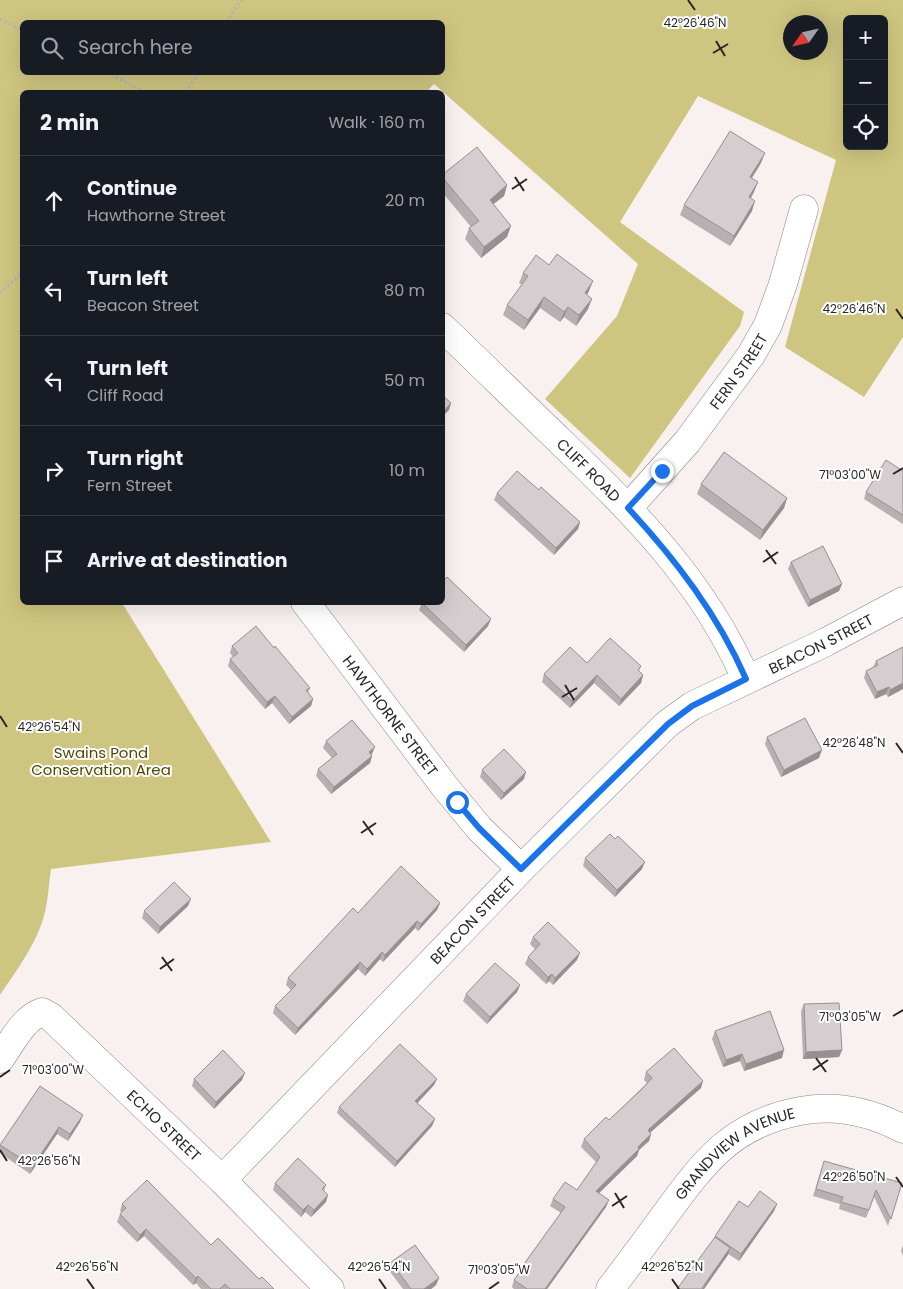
<!DOCTYPE html>
<meta charset="utf-8">
<style>
:root{--surface:#171b24;--page:#20242c;--text:#f1f3f6;--muted:#9ea1a6;--line:#363941}
body{margin:0;font-family:Poppins,sans-serif;background:var(--page);color:var(--text)}
.controls{position:absolute;right:15px;top:15px;display:grid;overflow:hidden;border-radius:8px;box-shadow:0 5px 20px #0002}
.controls button{width:45px;height:45px;display:grid;place-items:center;padding:0;border:0;border-bottom:1px solid var(--line);background:var(--surface);color:var(--text);font:25px sans-serif}
.compass{position:absolute;left:783px;top:15px;width:45px;height:45px;border-radius:50%;background:var(--surface);box-shadow:0 5px 20px #0002;rotate:236deg}
.stop{position:absolute;width:15px;height:15px;margin:-11px;border:4px solid #1a73e8;border-radius:50%;background:#fff}
.stop.end{background:#1a73e8;border-color:#fff;box-shadow:0 1px 5px #0008}
.list{margin:0;padding:0;list-style:none}
h2{display:flex;justify-content:space-between;align-items:center;height:65px;margin:0;padding:0 20px;font-size:21px}
h2 small{font-size:16px;font-weight:400;color:var(--muted)}
.list li{display:grid;grid-template-columns:32px 1fr auto;gap:15px;align-items:center;box-sizing:border-box;height:90px;padding:0 20px;border-top:1px solid var(--line)}
.list b{display:block;font-size:19px;white-space:nowrap}
.list p{margin:0;font-size:16px;white-space:nowrap;color:var(--muted)}
.list em{font-size:16px;font-style:normal;color:var(--muted)}
.icon{flex:none;width:28px;height:28px;fill:none;stroke:currentColor;stroke-width:2;stroke-linecap:round;stroke-linejoin:round}
.map{position:relative;flex:none;width:903px;height:1289px;overflow:hidden}
.search{position:absolute;background:var(--surface);box-shadow:0 5px 20px #0002;left:20px;top:20px;width:425px;height:55px;display:flex;align-items:center;gap:12px;box-sizing:border-box;padding:0 18px;border-radius:8px;color:var(--muted);font-size:19px}
.panel{position:absolute;background:var(--surface);box-shadow:0 5px 20px #0002;left:20px;top:90px;width:425px;height:515px;border-radius:8px}
.map>svg:first-child{display:block}
</style>
<div class="map">
<svg width="903" height="1289" viewBox="0 0 903 1289">
<rect width="100%" height="100%" fill="#f9f1ef"/>
<path fill="#cec580" fill-rule="evenodd" d="M0,0H903V337L864,397L785,347L836,160L698,96L620,222L744,312L740,326L630,478L545,399L617,316L638,264L434,84L426,92H22V602L122,603L271,842L51,869C48,889 48,909 40,928C31,951 14,974 0,995ZM847,19H884V146H847ZM22,22H442V72H22ZM790,22H820V52H790Z"/>
<g fill="none" stroke-linecap="round" stroke-linejoin="round">
<defs>
<g id="minor">
<path id="s1" d="M442,327C482,365 521,404 560,441C635,514 704,582 746,679"/>
<path id="s2" d="M628,508L687,442L751,355L768,325L783,284L804,209"/>
<path id="s3" d="M305,602L445,787L479,828L521,869"/>
<path id="s4" d="M0,1059C11,1044 23,1018 42,1012L51,1017L222,1180L330,1289"/>
<path id="s5" d="M222,1180L521,869L667,724L692,706L826,642L903,601"/>
<path id="s6" d="M610,1289C629,1264 647,1240 665,1215C704,1162 731,1124 800,1111C836,1104 871,1112 903,1129"/>
</g>
</defs>
<use href="#minor" stroke="#8c8583" stroke-width="29"/>
<g stroke="#b9b2b1" stroke-width="3" stroke-dasharray="2.5 2.5" stroke-linecap="butt">
<polyline points="0,19 22,30"/>
<polyline points="227,22 234,9 242,0"/>
<polyline points="107,72 144,92"/>
<polyline points="186,92 199,72"/>
<polyline points="0,293 22,273"/>
</g>
<use href="#minor" stroke="#fff" stroke-width="28"/>
</g>
<g fill="#b7b0b2">
<polygon points="761,163 752,178 754,192 751,198 752,211 730,246 680,215 684,205"/>
<polygon points="442,175 507,185 504,196 493,204 507,237 481,258 465,239 469,228 471,227 442,192"/>
<polygon points="549,265 589,291 587,295 588,309 576,326 564,317 560,322 540,308 524,330 503,315 507,305 522,285 519,283 523,273"/>
<polygon points="903,471 903,524 864,499 866,492"/>
<polygon points="701,484 787,498 784,508 760,540 697,494"/>
<polygon points="539,490 580,522 578,529 554,555 494,500 497,493"/>
<polygon points="791,562 842,584 839,591 808,607 788,569"/>
<polygon points="422,603 488,626 464,652 419,610"/>
<polygon points="232,646 274,648 310,688 308,693 313,699 311,706 289,724 272,703 265,709 228,666 230,659 233,657 230,653"/>
<polygon points="876,661 903,689 888,697 886,694 875,699 864,678 866,671 873,667"/>
<polygon points="587,663 641,666 639,671 643,675 641,683 619,706 594,683 570,708 542,682 544,674"/>
<polygon points="767,737 819,758 781,777 765,744"/>
<polygon points="326,741 372,755 372,756 370,763 331,794 316,776 318,769 332,758 323,748"/>
<polygon points="482,770 524,779 501,800 480,777"/>
<polygon points="585,858 642,869 615,897 583,866"/>
<polygon points="440,903 437,910 418,931 415,928 383,962 380,959 365,976 358,969 295,1035 273,1013 275,1006 291,990 286,985 288,978 358,913"/>
<polygon points="188,906 158,934 142,918 144,911"/>
<polygon points="533,937 577,960 553,985 549,981 546,984 525,964 528,957 535,949 530,944"/>
<polygon points="520,985 517,992 487,1024 463,1001 466,994"/>
<polygon points="804,1004 842,1050 839,1057 803,1059 801,1011"/>
<polygon points="715,1031 782,1058 744,1071 740,1061 723,1067 712,1039"/>
<polygon points="646,1072 701,1088 650,1133 651,1134 649,1141 639,1150 637,1156 599,1193 606,1207 547,1289 514,1289 512,1287 514,1280 521,1270 524,1264 561,1213 550,1206 553,1199 577,1190 596,1162 581,1147 584,1139 609,1120 647,1083 644,1080"/>
<polygon points="194,1079 242,1080 214,1109 192,1086"/>
<polygon points="437,1079 434,1085 417,1103 435,1119 432,1126 395,1167 337,1113 339,1107"/>
<polygon points="40,1086 80,1122 68,1141 57,1134 30,1174 0,1153 0,1146"/>
<polygon points="824,1161 902,1183 888,1226 874,1197 866,1218 839,1209 840,1204 813,1196"/>
<polygon points="275,1183 326,1185 324,1191 326,1202 311,1217 305,1212 301,1217 273,1190"/>
<polygon points="122,1204 211,1245 274,1289 201,1289 196,1283 193,1285 144,1236 137,1242 117,1222 120,1214 122,1213 120,1211"/>
<polygon points="777,1204 774,1211 739,1261 728,1254 704,1289 715,1236 748,1207"/>
<polygon points="903,1245 903,1256 901,1251"/>
<polygon points="391,1262 439,1278 436,1285 431,1289 403,1289 388,1269"/>
</g>
<g fill="#959091">
<polygon points="765,153 761,163 746,187 750,177"/>
<polygon points="758,182 754,192 745,207 749,197"/>
<polygon points="507,185 504,196 486,210 490,200"/>
<polygon points="755,201 752,211 730,246 734,236"/>
<polygon points="511,226 507,237 481,258 484,247"/>
<polygon points="593,281 589,291 581,304 585,293"/>
<polygon points="544,297 540,308 524,330 528,320"/>
<polygon points="592,299 588,309 576,326 579,315"/>
<polygon points="568,307 564,317 560,322 564,312"/>
<polygon points="451,403 449,410 442,417 442,413"/>
<polygon points="787,498 784,508 760,540 763,530"/>
<polygon points="580,522 578,529 554,555 556,548"/>
<polygon points="842,584 839,591 808,607 810,600"/>
<polygon points="491,619 488,626 464,652 466,645"/>
<polygon points="597,675 594,683 570,708 572,701"/>
<polygon points="643,675 641,683 619,706 621,699"/>
<polygon points="903,683 903,689 888,697 890,690"/>
<polygon points="889,687 886,694 875,699 877,692"/>
<polygon points="275,696 272,703 265,709 267,702"/>
<polygon points="313,699 311,706 289,724 292,717"/>
<polygon points="375,747 372,754 367,759 369,752"/>
<polygon points="822,750 819,758 781,777 784,770"/>
<polygon points="372,756 370,763 331,794 334,787"/>
<polygon points="526,772 524,779 501,800 504,793"/>
<polygon points="645,862 642,869 615,897 617,890"/>
<polygon points="191,899 188,906 158,934 160,927"/>
<polygon points="440,903 437,910 418,931 421,924"/>
<polygon points="417,921 415,928 383,962 385,955"/>
<polygon points="382,952 380,959 365,976 367,969"/>
<polygon points="580,953 577,960 553,985 555,978"/>
<polygon points="360,962 358,969 295,1035 298,1028"/>
<polygon points="552,974 549,981 546,984 548,977"/>
<polygon points="520,985 517,992 487,1024 490,1017"/>
<polygon points="784,1050 782,1058 744,1071 746,1064"/>
<polygon points="842,1050 839,1057 803,1059 806,1052"/>
<polygon points="742,1054 740,1061 723,1067 726,1060"/>
<polygon points="245,1073 242,1080 214,1109 216,1102"/>
<polygon points="437,1079 434,1085 413,1108 415,1101"/>
<polygon points="703,1081 701,1088 645,1137 648,1130"/>
<polygon points="83,1115 80,1122 68,1141 70,1134"/>
<polygon points="435,1119 432,1126 395,1167 397,1161"/>
<polygon points="59,1127 57,1134 30,1174 33,1166"/>
<polygon points="651,1134 649,1141 639,1150 637,1156 594,1198 596,1191"/>
<polygon points="328,1195 326,1202 311,1217 314,1210"/>
<polygon points="609,1200 606,1207 547,1289 545,1289"/>
<polygon points="777,1204 774,1211 739,1261 741,1254"/>
<polygon points="308,1205 305,1212 301,1217 303,1210"/>
<polygon points="146,1229 144,1236 137,1242 140,1235"/>
<polygon points="730,1248 728,1255 704,1289 702,1289"/>
<polygon points="198,1276 196,1283 193,1285 196,1278"/>
<polygon points="439,1278 436,1285 431,1289 424,1289"/>
</g>
<g fill="#d5cdcf" stroke="#959091">
<polygon points="730,131 765,153 750,177 758,182 749,197 755,201 734,236 684,205"/>
<polygon points="477,147 507,185 490,200 511,226 484,247 469,228 479,221 442,177 442,175"/>
<polygon points="557,254 593,281 585,293 592,299 579,315 568,307 564,312 544,297 528,320 507,305 528,276 523,273 536,255 549,265"/>
<polygon points="442,395 451,403 442,413"/>
<polygon points="724,452 787,498 763,530 701,484"/>
<polygon points="886,460 903,471 903,515 866,492"/>
<polygon points="517,471 539,490 541,487 580,522 556,548 497,493"/>
<polygon points="823,546 842,584 810,600 791,562"/>
<polygon points="447,577 491,619 466,645 422,603 423,602 442,602 442,582"/>
<polygon points="256,626 274,648 275,646 310,688 306,690 313,699 292,717 275,696 267,702 230,659 238,653 232,646"/>
<polygon points="610,638 641,666 638,670 643,675 621,699 597,675 572,701 544,674 570,647 587,663"/>
<polygon points="903,647 903,683 890,690 889,687 877,692 866,671 878,665 876,661"/>
<polygon points="805,718 822,750 784,770 767,737"/>
<polygon points="352,720 375,747 369,752 372,756 334,787 318,769 337,754 326,741"/>
<polygon points="504,749 526,772 504,793 482,770"/>
<polygon points="610,834 615,839 618,836 645,862 617,890 585,858"/>
<polygon points="401,866 440,903 421,924 417,921 385,955 382,952 367,969 360,962 298,1028 275,1006 296,985 288,978 353,908 358,913"/>
<polygon points="174,882 191,899 160,927 144,911"/>
<polygon points="548,922 580,953 555,978 552,974 548,977 528,957 540,944 533,937"/>
<polygon points="495,963 520,985 490,1017 466,994"/>
<polygon points="839,1003 842,1050 806,1052 804,1004"/>
<polygon points="770,1011 784,1050 746,1064 742,1054 726,1060 715,1031"/>
<polygon points="400,1044 437,1079 415,1101 435,1119 397,1161 339,1107"/>
<polygon points="674,1048 703,1081 648,1130 651,1134 638,1147 639,1149 596,1191 609,1200 545,1289 527,1289 514,1280 525,1265 524,1264 565,1207 553,1199 565,1182 577,1190 600,1157 584,1139 606,1117 609,1120 642,1089 652,1078 646,1072"/>
<polygon points="223,1050 245,1073 216,1102 194,1079"/>
<polygon points="40,1086 83,1115 70,1134 59,1127 33,1166 0,1145"/>
<polygon points="298,1158 326,1185 322,1189 328,1195 314,1210 308,1205 303,1210 275,1183"/>
<polygon points="824,1161 902,1183 891,1219 876,1190 869,1210 841,1202 843,1197 816,1189"/>
<polygon points="147,1180 211,1245 218,1238 259,1279 262,1277 274,1289 230,1289 225,1284 220,1289 211,1289 198,1276 196,1278 146,1229 140,1235 120,1214 126,1208 122,1204"/>
<polygon points="760,1191 777,1204 741,1254 715,1236 739,1201 748,1207"/>
<polygon points="715,1237 730,1248 702,1288 704,1289 677,1289"/>
<polygon points="415,1245 439,1278 424,1289 411,1289 391,1262"/>
</g>
<g fill="none" stroke-linecap="round" stroke-linejoin="round">
<path stroke="#1a73e8" stroke-width="6" d="M457,802L479,828L521,869L668,724L692,706L746,679C718,615 676,560 628,508L662,471"/>
</g>
<path fill="none" stroke="#292626" stroke-width="2" d="M688,0L695,10M716,41L725,56M713,53L728,44M515,177L524,191M512,189L527,179M896,309L903,319M893,474L903,468M766,550L776,564M763,562L778,552M565,685L574,700M562,697L577,688M0,716L7,727M896,743L903,753M363,821L373,835M361,833L376,823M162,957L172,971M160,969L174,959M893,1016L903,1010M816,1058L826,1072M813,1070L828,1060M0,1077L10,1070M0,1150L7,1161M896,1177L903,1187M615,1193L624,1208M612,1206L627,1196M87,1279L94,1289M379,1279L386,1289M672,1279L679,1289M489,1289L499,1282"/>
<g text-anchor="middle" dominant-baseline="central" stroke-width="4" stroke-linejoin="round" paint-order="stroke">
<g font-size="15" fill="#292626" stroke="#fff">
<text stroke="none"><textPath href="#s2" startOffset="176">FERN STREET</textPath></text>
<text stroke="none"><textPath href="#s1" startOffset="205">CLIFF ROAD</textPath></text>
<text stroke="none"><textPath href="#s5" startOffset="811">BEACON STREET</textPath></text>
<text stroke="none"><textPath href="#s3" startOffset="142">HAWTHORNE STREET</textPath></text>
<text stroke="none"><textPath href="#s5" startOffset="361">BEACON STREET</textPath></text>
<text stroke="none"><textPath href="#s4" startOffset="231">ECHO STREET</textPath></text>
<text stroke="none"><textPath href="#s6" startOffset="188">GRANDVIEW AVENUE</textPath></text>
</g>
<g font-size="15" fill="#504802" stroke="#fff">
<text x="101" y="752">Swains Pond<tspan x="101" dy="17">Conservation Area</tspan></text>
</g>
</g>
<g font-size="12" text-anchor="middle" fill="#292626" stroke="#fff" stroke-width="4" stroke-linejoin="round" paint-order="stroke">
<text x="695" y="27">42°26'46"N</text>
<text x="854" y="313">42°26'46"N</text>
<text x="850" y="479">71°03'00"W</text>
<text x="49" y="731">42°26'54"N</text>
<text x="854" y="747">42°26'48"N</text>
<text x="850" y="1021">71°03'05"W</text>
<text x="53" y="1074">71°03'00"W</text>
<text x="49" y="1165">42°26'56"N</text>
<text x="854" y="1181">42°26'50"N</text>
<text x="87" y="1271">42°26'56"N</text>
<text x="379" y="1271">42°26'54"N</text>
<text x="672" y="1271">42°26'52"N</text>
<text x="499" y="1274">71°03'05"W</text>
</g>
</svg>
<div class="controls">
<button>+</button>
<button>−</button>
<button><svg class="icon" aria-label="locate" viewBox="0 0 24 24"><circle cx="12" cy="12" r="6"/><path d="M12 2v4M12 18v4M2 12h4M18 12h4"/></svg></button>
</div>
<svg class="compass" viewBox="-18 -18 36 36"><path d="M0-13l5 13h-10z" fill="#e53935"/><path d="M0 13l5-13h-10z" fill="#9ea1a6"/></svg>
<div class="stop" style="left:457px;top:802px"></div>
<div class="stop end" style="left:662px;top:471px"></div>
<div class="search"><svg class="icon" aria-label="search" viewBox="0 0 24 24"><circle cx="10" cy="10" r="6"/><path d="M15 15l6 6"/></svg>Search here</div>
<section class="panel">
<h2>2 min<small>Walk · 160 m</small></h2>
<ul class="list">
<li><svg class="icon" aria-label="ahead" viewBox="0 0 24 24"><path d="M12 20V5M6 11l6-6 6 6"/></svg><div><b>Continue</b><p>Hawthorne Street</p></div><em>20 m</em></li>
<li><svg class="icon" aria-label="left" viewBox="0 0 24 24"><path d="M17 20v-9H6M10 6l-5 5 5 5"/></svg><div><b>Turn left</b><p>Beacon Street</p></div><em>80 m</em></li>
<li><svg class="icon" aria-label="left" viewBox="0 0 24 24"><path d="M17 20v-9H6M10 6l-5 5 5 5"/></svg><div><b>Turn left</b><p>Cliff Road</p></div><em>50 m</em></li>
<li><svg class="icon" aria-label="right" viewBox="0 0 24 24"><path d="M7 20v-9h11M14 6l5 5-5 5"/></svg><div><b>Turn right</b><p>Fern Street</p></div><em>10 m</em></li>
<li><svg class="icon" aria-label="arrive" viewBox="0 0 24 24"><path d="M6 21V4h12l-3 4 3 4H6"/></svg><div><b>Arrive at destination</b></div></li>
</ul>
</section>
</div>
